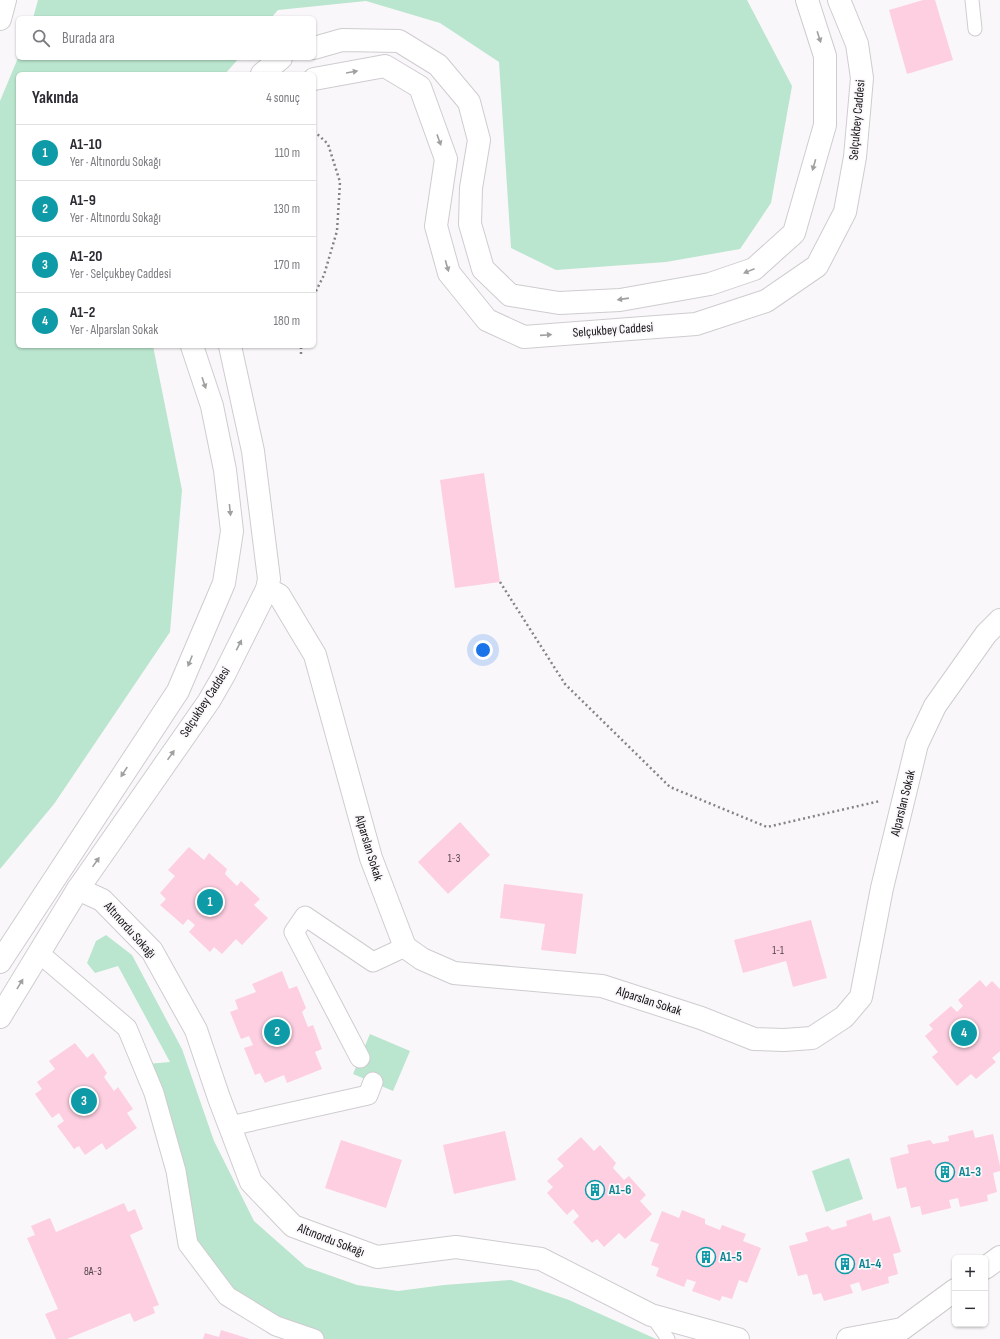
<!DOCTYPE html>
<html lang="tr">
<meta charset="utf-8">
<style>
:root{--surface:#fff;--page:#f7f7f7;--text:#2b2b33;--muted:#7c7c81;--line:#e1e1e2;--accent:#b45309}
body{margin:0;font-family:"Sofia Sans Condensed",sans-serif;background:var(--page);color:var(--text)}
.controls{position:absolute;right:12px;bottom:12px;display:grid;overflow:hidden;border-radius:6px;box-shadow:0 1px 3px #0004}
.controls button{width:36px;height:36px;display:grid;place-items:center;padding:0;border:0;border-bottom:1px solid var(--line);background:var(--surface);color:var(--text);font:20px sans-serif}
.you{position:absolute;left:483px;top:650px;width:14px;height:14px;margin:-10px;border:3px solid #fff;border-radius:50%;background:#1a73e8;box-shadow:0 0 0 6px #1a73e833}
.badge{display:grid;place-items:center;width:26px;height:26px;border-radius:50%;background:var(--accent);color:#fff;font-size:13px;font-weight:700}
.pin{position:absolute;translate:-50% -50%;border:2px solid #fff;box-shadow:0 1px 4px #0006}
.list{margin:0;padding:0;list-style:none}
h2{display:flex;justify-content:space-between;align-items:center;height:52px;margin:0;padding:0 16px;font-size:17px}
h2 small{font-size:13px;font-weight:400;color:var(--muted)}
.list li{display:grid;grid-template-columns:26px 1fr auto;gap:12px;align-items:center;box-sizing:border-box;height:56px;padding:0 16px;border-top:1px solid var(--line)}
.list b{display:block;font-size:15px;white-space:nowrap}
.list p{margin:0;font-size:13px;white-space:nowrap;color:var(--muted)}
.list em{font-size:13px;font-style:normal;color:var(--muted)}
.icon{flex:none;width:22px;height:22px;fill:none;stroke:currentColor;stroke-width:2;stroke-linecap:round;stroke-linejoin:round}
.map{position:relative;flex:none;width:1000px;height:1339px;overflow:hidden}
.search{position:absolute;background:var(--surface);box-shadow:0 1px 3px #0004;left:16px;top:16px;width:300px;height:44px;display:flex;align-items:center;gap:10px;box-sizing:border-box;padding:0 14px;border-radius:6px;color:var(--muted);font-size:15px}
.panel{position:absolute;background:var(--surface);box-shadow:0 1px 3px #0004;left:16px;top:72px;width:300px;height:276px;border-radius:6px}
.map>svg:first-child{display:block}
</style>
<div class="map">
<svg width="1000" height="1339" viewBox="0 0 1000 1339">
<rect width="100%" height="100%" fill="#faf7fb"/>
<g fill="#bae5ce">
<polygon points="38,0 747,0 792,86 771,203 740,249 666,262 556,270 511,248 499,62 440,23 366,1 278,10 271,18 33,18"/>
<polygon points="18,58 239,58 225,74 18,74 18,346 153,346 182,490 170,632 54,804 0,869 0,101"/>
<polygon points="106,935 132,955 182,1049 214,1141 254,1221 306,1267 357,1285 398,1291 444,1285 511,1280 569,1300 656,1339 314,1339 227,1296 190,1246 147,1064 170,1062 118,966 95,973 87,963 96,941"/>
<polygon points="370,1034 410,1051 393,1091 353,1074"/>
<polygon points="849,1158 863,1199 826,1212 812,1171"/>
</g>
<g fill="#fdcfe1">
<polygon points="923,0 935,0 953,60 907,74 889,10"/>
<polygon points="484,473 500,582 455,588 440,480"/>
<polygon points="460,822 490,855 448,894 418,862"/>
<polygon points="189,847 204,860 209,853 227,869 225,874 237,886 241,881 260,899 254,905 268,918 242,945 236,939 222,954 214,947 210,952 189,932 195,925 188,919 183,925 160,905 166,899 160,893 175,876 168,870"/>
<polygon points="504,884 583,894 576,954 541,950 545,924 500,918"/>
<polygon points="811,920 827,978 793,987 786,961 743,973 734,940"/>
<polygon points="282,971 289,989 297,986 306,1008 302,1012 308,1027 313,1025 322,1049 315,1052 322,1069 287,1083 284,1075 265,1083 260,1073 255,1075 244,1048 253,1045 249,1036 241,1039 230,1012 238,1009 235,1000 256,992 252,984"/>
<polygon points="980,980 986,987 992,981 1000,989 1000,1051 992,1058 996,1062 976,1079 971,1074 957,1086 932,1057 938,1052 925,1036 933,1029 929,1025 951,1006 957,1012 963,1006 958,1000"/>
<polygon points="75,1043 87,1058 93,1053 107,1073 104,1077 114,1091 118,1087 133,1109 127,1113 137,1128 106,1150 102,1143 85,1155 79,1146 74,1149 57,1126 64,1121 59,1113 52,1118 35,1094 42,1089 37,1082 55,1069 49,1061"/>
<polygon points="973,1130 975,1138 993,1134 1000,1166 1000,1171 993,1173 997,1192 987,1195 988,1201 960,1207 958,1198 949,1200 951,1208 922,1215 920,1206 911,1208 906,1187 897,1189 890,1158 909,1153 907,1145 930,1140 933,1144 949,1141 948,1136"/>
<polygon points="505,1131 516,1180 454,1194 443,1145"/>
<polygon points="581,1137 594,1151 600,1145 616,1163 613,1168 624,1180 629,1176 646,1195 640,1201 652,1214 625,1239 619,1233 604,1247 597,1239 592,1243 573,1222 579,1216 573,1209 567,1215 547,1193 553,1187 547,1181 564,1166 557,1159"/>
<polygon points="341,1140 402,1160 386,1208 325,1188"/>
<polygon points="124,1203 128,1212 135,1209 143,1229 130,1235 159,1305 153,1307 155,1313 134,1322 130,1313 67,1339 56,1339 45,1314 58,1309 27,1238 35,1235 31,1226 50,1218 56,1232"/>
<polygon points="682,1210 705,1219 705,1224 720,1230 722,1225 746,1234 743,1241 761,1248 747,1283 739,1280 732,1299 722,1296 720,1301 692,1291 696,1282 687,1279 684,1287 656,1276 659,1268 651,1265 659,1244 650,1241 662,1211 679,1218"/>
<polygon points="871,1213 873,1221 890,1216 901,1252 893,1254 898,1274 888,1277 889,1283 862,1291 859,1282 850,1285 853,1293 824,1301 821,1293 813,1295 807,1274 798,1276 789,1246 808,1241 805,1233 828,1226 832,1230 847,1226 846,1221"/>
<polygon points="221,1330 250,1339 203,1339 205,1333 219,1337"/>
</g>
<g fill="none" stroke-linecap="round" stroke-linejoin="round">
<defs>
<g id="service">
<polyline points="972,0 975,29"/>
<polyline points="651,1315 668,1339"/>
</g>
<g id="pedestrian">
<polyline points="39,953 127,1028 154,1093 176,1171 188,1244 227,1296 276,1326 314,1339"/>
<polyline points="360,1058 294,932 305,916 373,962 405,947"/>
<polyline points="230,1126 368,1095 373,1082"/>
</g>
<g id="minor">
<polyline points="0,19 5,0"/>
<polyline points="267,589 279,595 315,655 371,858 405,947 422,959 454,973 602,986 701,1018 754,1039 784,1040 812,1038 844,1017 861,997 882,888 917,744 935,706 986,634 1000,620"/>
<polyline points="78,889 102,900 152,951 196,1030 219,1098 251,1182 293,1226 377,1257 456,1247 541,1259 651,1315 738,1339"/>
<polyline points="985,1268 1000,1257"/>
<polyline points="848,1339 902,1329 955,1290"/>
</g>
<g id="tertiary">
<polyline points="314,48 342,40 399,41 438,65 469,102 479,140 471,188 470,224 483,269 510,295 559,303 620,300 710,284 754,269 794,233 825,125 825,56 807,0"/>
<polyline points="262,74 281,58"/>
<polyline points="314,79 385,66 420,87 446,159 436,226 449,273 487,320 524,337 696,324 766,301 817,266 845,212 855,157 862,78 857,44 839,0"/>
<polyline points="0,962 178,691 224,583 232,531 225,470 212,406 192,346"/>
<polyline points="0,1017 78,889 209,701 224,675 267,589 269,579 253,451 230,346"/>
</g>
</defs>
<use href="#service" stroke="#cfccd0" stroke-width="15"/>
<use href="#pedestrian" stroke="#cfccd0" stroke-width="21"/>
<use href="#minor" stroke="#cfccd0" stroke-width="24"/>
<use href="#tertiary" stroke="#cfccd0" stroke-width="24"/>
<g stroke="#858385" stroke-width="2.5" stroke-dasharray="2 3" stroke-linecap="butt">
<polyline points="314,131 328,144 340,182 337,231 324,275 314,295"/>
<polyline points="301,354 301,346"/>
<polyline points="500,582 565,684 670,787 767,827 880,801"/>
</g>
<use href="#service" stroke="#fff" stroke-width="13"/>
<use href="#pedestrian" stroke="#fff" stroke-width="19"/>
<use href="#minor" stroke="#fff" stroke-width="22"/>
<use href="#tertiary" stroke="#fff" stroke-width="22"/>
</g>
<defs><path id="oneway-solid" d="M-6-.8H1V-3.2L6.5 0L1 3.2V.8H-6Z"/></defs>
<g fill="#a1a0a1">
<use href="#oneway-solid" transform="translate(819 37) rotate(72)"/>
<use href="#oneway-solid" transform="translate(352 72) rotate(-10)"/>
<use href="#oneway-solid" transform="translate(439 140) rotate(70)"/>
<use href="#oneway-solid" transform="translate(814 165) rotate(106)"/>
<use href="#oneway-solid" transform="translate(447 266) rotate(74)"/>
<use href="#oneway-solid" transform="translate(749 271) rotate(158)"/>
<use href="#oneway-solid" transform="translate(623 299) rotate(172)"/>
<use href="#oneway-solid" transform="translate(546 335) rotate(-4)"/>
<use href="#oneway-solid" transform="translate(204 383) rotate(71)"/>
<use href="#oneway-solid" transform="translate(230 510) rotate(84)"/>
<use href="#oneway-solid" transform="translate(239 645) rotate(-63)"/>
<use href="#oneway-solid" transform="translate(190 661) rotate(112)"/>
<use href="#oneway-solid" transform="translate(171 755) rotate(-55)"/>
<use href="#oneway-solid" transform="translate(124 772) rotate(123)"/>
<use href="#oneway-solid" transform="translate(96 862) rotate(-55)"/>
<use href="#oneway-solid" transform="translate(20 984) rotate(-59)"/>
</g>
<defs>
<symbol id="building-ring" viewBox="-11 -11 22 22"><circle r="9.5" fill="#faf7fb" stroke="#0f9aa8" stroke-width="1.5"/><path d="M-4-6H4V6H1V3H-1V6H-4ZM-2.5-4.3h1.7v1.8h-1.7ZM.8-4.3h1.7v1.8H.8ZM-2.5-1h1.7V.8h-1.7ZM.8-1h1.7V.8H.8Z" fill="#0f9aa8"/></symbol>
</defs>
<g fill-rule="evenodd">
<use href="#building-ring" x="934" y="1161" width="22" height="22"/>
<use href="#building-ring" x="584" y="1179" width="22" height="22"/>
<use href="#building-ring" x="695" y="1246" width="22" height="22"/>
<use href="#building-ring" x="834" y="1253" width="22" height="22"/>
</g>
<g text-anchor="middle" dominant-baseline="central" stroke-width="3.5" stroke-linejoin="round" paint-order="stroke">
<g font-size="11" fill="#4e4146">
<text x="454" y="858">1-3</text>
<text x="778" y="950">1-1</text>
<text x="93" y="1271">8A-3</text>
</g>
<g font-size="13" fill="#131213" stroke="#faf7fb">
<text transform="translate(857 120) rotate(-85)">Selçukbey Caddesi</text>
<text transform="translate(613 330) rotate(-4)">Selçukbey Caddesi</text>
<text transform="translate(205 702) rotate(-57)">Selçukbey Caddesi</text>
<text transform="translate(903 803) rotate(-76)">Alparslan Sokak</text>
<text transform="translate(369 848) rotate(73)">Alparslan Sokak</text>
<text transform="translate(130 930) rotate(48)">Altınordu Sokağı</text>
<text transform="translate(649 1001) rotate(18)">Alparslan Sokak</text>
<text transform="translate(331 1240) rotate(21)">Altınordu Sokağı</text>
</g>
<g font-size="13" font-weight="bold" fill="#0d838f" stroke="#faf7fb" text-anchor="start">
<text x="959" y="1172">A1-3</text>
<text x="609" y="1190">A1-6</text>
<text x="720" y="1257">A1-5</text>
<text x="859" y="1264">A1-4</text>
</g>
</g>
</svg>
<div class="controls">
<button>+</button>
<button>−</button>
</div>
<div class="you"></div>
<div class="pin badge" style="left:210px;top:902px;background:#0f9aa8">1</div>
<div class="pin badge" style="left:277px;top:1032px;background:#0f9aa8">2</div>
<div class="pin badge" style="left:84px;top:1101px;background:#0f9aa8">3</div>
<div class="pin badge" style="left:964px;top:1033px;background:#0f9aa8">4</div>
<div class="search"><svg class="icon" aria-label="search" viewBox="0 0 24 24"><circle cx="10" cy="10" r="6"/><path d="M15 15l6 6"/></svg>Burada ara</div>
<section class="panel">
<h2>Yakında<small>4 sonuç</small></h2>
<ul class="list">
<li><span class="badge" style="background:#0f9aa8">1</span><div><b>A1-10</b><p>Yer · Altınordu Sokağı</p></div><em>110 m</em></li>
<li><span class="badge" style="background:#0f9aa8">2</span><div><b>A1-9</b><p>Yer · Altınordu Sokağı</p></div><em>130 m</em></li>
<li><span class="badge" style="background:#0f9aa8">3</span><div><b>A1-20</b><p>Yer · Selçukbey Caddesi</p></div><em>170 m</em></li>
<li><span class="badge" style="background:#0f9aa8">4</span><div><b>A1-2</b><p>Yer · Alparslan Sokak</p></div><em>180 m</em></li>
</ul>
</section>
</div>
